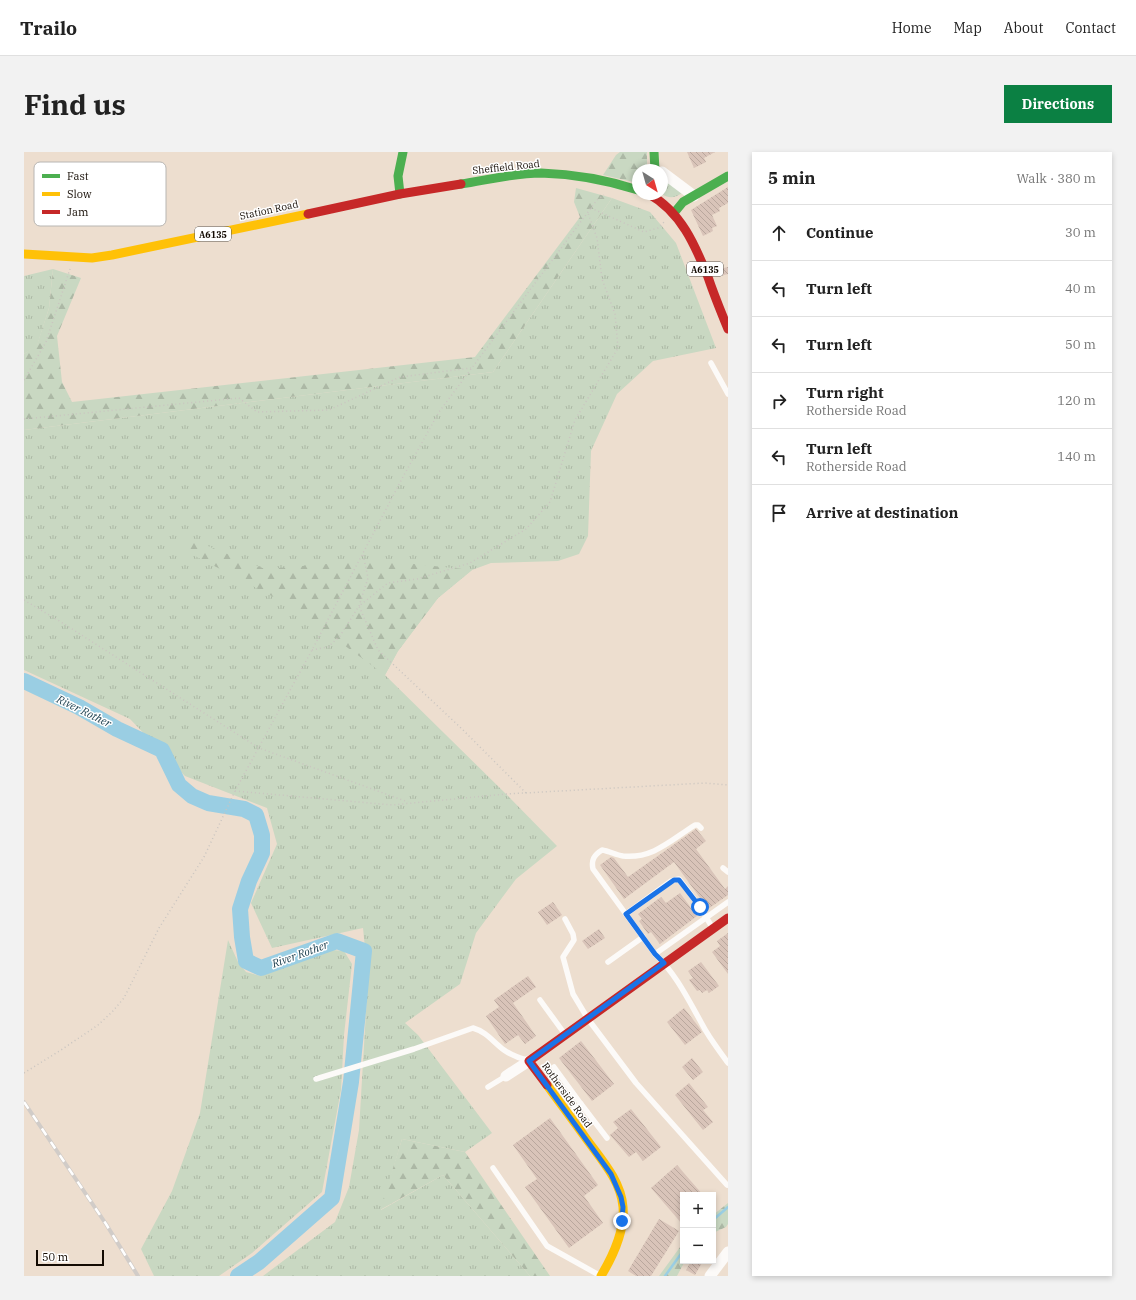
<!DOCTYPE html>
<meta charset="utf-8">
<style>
:root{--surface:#fff;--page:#f2f2f2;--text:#222;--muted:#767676;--line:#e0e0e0;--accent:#0b8043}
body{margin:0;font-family:"IBM Plex Serif",serif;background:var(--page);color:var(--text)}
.controls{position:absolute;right:12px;bottom:12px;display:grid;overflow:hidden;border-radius:0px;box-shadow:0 2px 6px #0003}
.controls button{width:36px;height:36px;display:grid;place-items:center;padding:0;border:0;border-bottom:1px solid var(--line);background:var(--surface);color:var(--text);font:20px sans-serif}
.compass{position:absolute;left:608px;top:12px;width:36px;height:36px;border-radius:50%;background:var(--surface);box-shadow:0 2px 6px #0003;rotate:143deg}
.scale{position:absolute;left:12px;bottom:10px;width:68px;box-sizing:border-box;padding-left:4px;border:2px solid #140b03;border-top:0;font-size:11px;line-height:14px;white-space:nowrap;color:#140b03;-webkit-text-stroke:3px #fff;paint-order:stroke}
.stop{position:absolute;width:12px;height:12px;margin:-9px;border:3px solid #1a73e8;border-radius:50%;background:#fff}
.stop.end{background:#1a73e8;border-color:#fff;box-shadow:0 1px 4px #0008}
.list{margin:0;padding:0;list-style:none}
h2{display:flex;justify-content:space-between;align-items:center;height:52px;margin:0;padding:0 16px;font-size:17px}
h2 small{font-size:13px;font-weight:400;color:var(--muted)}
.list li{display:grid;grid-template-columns:26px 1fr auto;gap:12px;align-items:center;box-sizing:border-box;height:56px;padding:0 16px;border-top:1px solid var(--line)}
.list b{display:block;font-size:15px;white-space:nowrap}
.list p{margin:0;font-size:13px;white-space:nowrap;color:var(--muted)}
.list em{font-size:13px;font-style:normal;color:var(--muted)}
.icon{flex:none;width:22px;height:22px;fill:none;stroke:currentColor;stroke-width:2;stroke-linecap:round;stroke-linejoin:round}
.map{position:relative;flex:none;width:704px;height:1124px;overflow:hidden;border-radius:0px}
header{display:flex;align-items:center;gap:24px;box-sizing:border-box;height:56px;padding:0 20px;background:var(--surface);border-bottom:1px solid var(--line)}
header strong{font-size:19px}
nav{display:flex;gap:22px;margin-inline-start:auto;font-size:14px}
.intro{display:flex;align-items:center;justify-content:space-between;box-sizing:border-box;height:96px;padding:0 24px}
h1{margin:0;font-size:28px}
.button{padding:10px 18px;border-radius:0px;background:var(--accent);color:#fff;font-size:14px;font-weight:700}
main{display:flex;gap:24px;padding:0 24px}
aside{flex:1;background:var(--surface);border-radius:0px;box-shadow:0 2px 6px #0003}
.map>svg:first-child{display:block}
</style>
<header>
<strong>Trailo</strong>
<nav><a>Home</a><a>Map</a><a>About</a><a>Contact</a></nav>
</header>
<div class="intro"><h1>Find us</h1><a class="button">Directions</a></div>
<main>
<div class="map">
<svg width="704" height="1124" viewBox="0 0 704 1124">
<defs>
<pattern id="grass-tufts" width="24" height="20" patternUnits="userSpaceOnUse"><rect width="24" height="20" fill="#c9d8c2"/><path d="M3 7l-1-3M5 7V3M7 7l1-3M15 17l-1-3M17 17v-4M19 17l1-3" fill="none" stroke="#acb8a5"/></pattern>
<pattern id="forest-firs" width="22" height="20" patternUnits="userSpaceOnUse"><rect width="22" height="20" fill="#c9d8c2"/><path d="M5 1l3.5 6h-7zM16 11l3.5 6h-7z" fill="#acb8a5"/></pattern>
<pattern id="building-back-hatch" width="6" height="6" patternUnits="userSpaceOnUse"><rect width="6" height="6" fill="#d9c4b9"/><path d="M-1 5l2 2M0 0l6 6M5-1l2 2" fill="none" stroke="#b9a79d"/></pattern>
</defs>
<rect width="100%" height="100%" fill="#eddecf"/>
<g fill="url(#grass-tufts)">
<path d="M638,24L658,41C651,46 645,47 638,42Z"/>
<polygon points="588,46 626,60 652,91 692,196 629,209 593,242 567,299 564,384 555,402 534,409 467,411 448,418 414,446 374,499 361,523 482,642 533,694 492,727 452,781 436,832 381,871 394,883 468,981 441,1000 378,987 357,1058 419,1023 506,1124 239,1124 311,1070 325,1035 335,978 344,826 339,776 248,796 227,751 253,692 243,656 161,624 106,567 0,518 0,278 469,220"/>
<polygon points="29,117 25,156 13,194 0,202 0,124"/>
<polygon points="204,788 214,810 222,820 236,824 308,798 320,799 328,812 320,883 317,938 298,1040 228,1101 195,1124 130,1124 117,1097 148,1039 176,961"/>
</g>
<g fill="url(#forest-firs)">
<polygon points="596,0 623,0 623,18 614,18 614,31 579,23 592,3"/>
<polygon points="552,36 588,46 469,220 0,278 0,202 13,193 25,156 29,117 57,126 33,184 38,230 48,250 451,205 556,65 550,50"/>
<polygon points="164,386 241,417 352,408 448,418 414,446 374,499 361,523 265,453 152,394"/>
<polygon points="378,987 441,1000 526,1124 506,1124 419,1023 356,1058"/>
<polygon points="704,1051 704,1072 702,1075 689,1081 689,1063"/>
<polygon points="659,1091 659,1109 661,1109 653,1124 635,1124"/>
</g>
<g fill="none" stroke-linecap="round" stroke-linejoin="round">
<g stroke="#9acee3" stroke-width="2.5">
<polyline points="689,1068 704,1055"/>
<polyline points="641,1124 659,1099"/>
</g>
<polyline stroke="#9acee3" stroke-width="16" points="0,529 55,555 93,577 138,598 155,633 168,644 184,651 220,657 232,663 238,683 238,701 225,729 216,757 218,785 222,809 237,816 313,789 340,799 327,930 308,1046 235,1110 214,1124"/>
</g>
<g fill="url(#building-back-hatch)">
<polygon points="663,0 691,0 680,6 682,10 670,16"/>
<polygon points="704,35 704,51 695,56 696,59 688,63 693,74 688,76 689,79 679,84 667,58"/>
<polygon points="704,115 704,122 696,124 695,117"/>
<polygon points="672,677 682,689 672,697 701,737 704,734 704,743 684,757 650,710 600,747 576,713 587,705 590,706 604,725"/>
<polygon points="656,741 673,764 636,792 627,780 624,782 615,769 618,767 614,762 637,745 642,751"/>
<polygon points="529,750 538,763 523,773 514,760"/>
<polygon points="575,777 581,786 564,797 558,789"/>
<polygon points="704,781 704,822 688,800 696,794 693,789"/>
<polygon points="677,810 695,834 685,841 683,838 678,841 676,838 673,839 665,828 669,826 664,819"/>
<polygon points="504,824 512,835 489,851 512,884 501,892 494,883 481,892 462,864 475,855 470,848"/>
<polygon points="660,856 674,874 678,880 661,893 643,870"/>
<polygon points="557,889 590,932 568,949 535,906"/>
<polygon points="668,906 679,920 669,928 658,915"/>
<polygon points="665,931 684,955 679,958 689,970 679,978 651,943"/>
<polygon points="607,957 637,995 619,1009 612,1000 605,1005 586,983 594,976 589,970"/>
<polygon points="526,966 574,1033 560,1044 579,1071 545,1096 501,1035 513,1027 489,993"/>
<polygon points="653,1013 679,1043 659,1043 659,1073 627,1036"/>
<polygon points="635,1067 655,1079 627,1124 612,1124 604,1119"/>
<polygon points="667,1109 679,1109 671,1123 662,1118"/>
</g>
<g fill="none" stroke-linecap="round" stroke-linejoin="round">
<g stroke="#cac5c0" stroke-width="1.5" stroke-dasharray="1 3" stroke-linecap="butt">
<polyline points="567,56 620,80 634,76 640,70"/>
<polyline points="0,228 22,190 46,117"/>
<polyline points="0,267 215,246 233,260 305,258 376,225 447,216"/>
<polyline points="0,448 37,470 235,596 384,650"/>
<polyline points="288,498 304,495 316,484 335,454 344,426 339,402"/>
<polyline points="211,639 368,653 482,642 681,631 704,633"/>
<polyline points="502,641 438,577 354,498 335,454 364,431 393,427 446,411 502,377 526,350 551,268 594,196 591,162 578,127 573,86 564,61"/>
<polyline points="0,921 37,898 74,873 88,860 100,846 135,776 180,705 211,639 288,498 380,323 415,260 573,48 580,43"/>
</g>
<g stroke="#fcfaf8" stroke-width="5.5">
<polyline points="687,211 704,242"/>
<path d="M677,676L674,673H671C647,688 629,707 599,704C592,703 585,699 578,698C570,703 567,708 569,717L631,802C652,822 664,847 678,872C685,886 695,898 704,911"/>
<polyline points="699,716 704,720"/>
<polyline points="602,762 647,729 655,727 676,755 688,775"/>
<polyline points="541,767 549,782 550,788 539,805 549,842 564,867 612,931 703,1033"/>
<polyline points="631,802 704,750"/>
<polyline points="584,810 619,785"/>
<polyline points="516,848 540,881"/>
<polyline points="530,915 557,952"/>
<path d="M292,927L390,897L449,876C463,880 469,890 480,898C487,903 495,906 503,908"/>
<polyline points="464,935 482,924"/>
<polyline points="546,960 557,952 583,986"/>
<polyline points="469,1016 523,1094 575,1123"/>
</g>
<g stroke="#fcfaf8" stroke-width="11">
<polyline points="638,20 670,44"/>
<polyline points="482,924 505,909"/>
<polyline points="686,1124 704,1100"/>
</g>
<g stroke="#4caf50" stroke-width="9">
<polyline points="630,0 631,18"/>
<path d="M437,32C463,28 491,21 517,21C550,22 583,28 614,38"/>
<polyline points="376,42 374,24 379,0"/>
<polyline points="650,61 659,50 704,24"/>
</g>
<g stroke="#ffc107" stroke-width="9">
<polyline points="0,102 68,106 88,103 284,62"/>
<path d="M523,933C536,951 549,968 561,985C576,1006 597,1028 599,1055C601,1079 589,1104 577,1124"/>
</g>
<g stroke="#c62828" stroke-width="9">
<path d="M625,42C657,60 671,93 684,125C690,143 697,160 704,177"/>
<polyline points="284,62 376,42 437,32"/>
<polyline points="523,933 505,909 704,766"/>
</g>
<defs>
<polyline id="rail" points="0,950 82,1072 114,1124"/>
</defs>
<use href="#rail" stroke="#d1ccc8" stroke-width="4"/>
<use href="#rail" stroke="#fff" stroke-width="2.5" stroke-dasharray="8" stroke-linecap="butt"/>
</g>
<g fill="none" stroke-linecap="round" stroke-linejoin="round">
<polyline stroke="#1a73e8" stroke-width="5" points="598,1069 599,1055 597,1045 587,1022 505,909 640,811 631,802 602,762 650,728 655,728 676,755"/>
</g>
<g text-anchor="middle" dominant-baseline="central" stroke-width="3" stroke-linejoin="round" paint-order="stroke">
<g fill="#fff" stroke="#5a544f" stroke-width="1">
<rect x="171" y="75" width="36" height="14" rx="3"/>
<rect x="663" y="110" width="36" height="14" rx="3"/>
</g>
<g font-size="9" font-weight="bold" fill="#140b03">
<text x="189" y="82">A6135</text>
<text x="681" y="117">A6135</text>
</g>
<g font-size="10" fill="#140b03" stroke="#fff">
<text transform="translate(482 15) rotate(-6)">Sheffield Road</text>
<text transform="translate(245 58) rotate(-12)">Station Road</text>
<text transform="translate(543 943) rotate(54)">Rotherside Road</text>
</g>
<g font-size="11" font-style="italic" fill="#143848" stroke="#fff">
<text transform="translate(60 559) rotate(26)">River Rother</text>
<text transform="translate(276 802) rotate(-20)">River Rother</text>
</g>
</g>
<rect x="10" y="10" width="132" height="64" rx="6" fill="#fff" stroke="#b8b6b3" stroke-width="1"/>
<rect x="18" y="22" width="18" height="4" fill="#4caf50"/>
<rect x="18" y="40" width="18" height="4" fill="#ffc107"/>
<rect x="18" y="58" width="18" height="4" fill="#c62828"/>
<g font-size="11" fill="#140b03">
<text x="43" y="28">Fast</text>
<text x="43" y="46">Slow</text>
<text x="43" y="64">Jam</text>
</g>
</svg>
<div class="controls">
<button>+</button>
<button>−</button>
</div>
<svg class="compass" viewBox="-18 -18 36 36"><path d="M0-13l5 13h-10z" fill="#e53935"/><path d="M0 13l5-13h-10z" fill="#767676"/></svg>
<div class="scale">50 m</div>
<div class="stop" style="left:676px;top:755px"></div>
<div class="stop end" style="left:598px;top:1069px"></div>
</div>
<aside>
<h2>5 min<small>Walk · 380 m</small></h2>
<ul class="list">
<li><svg class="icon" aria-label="ahead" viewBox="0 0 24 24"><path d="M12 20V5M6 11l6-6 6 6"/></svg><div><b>Continue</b></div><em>30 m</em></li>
<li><svg class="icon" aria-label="left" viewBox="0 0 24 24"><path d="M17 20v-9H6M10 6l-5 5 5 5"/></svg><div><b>Turn left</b></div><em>40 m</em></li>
<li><svg class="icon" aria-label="left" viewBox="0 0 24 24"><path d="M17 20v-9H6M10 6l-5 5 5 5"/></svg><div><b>Turn left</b></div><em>50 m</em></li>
<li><svg class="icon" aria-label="right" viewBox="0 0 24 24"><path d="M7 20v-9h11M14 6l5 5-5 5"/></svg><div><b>Turn right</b><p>Rotherside Road</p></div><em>120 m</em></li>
<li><svg class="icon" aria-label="left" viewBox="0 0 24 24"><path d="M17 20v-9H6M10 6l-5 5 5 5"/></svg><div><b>Turn left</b><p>Rotherside Road</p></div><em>140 m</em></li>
<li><svg class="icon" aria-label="arrive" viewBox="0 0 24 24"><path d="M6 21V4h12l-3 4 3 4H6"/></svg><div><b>Arrive at destination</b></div></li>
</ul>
</aside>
</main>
